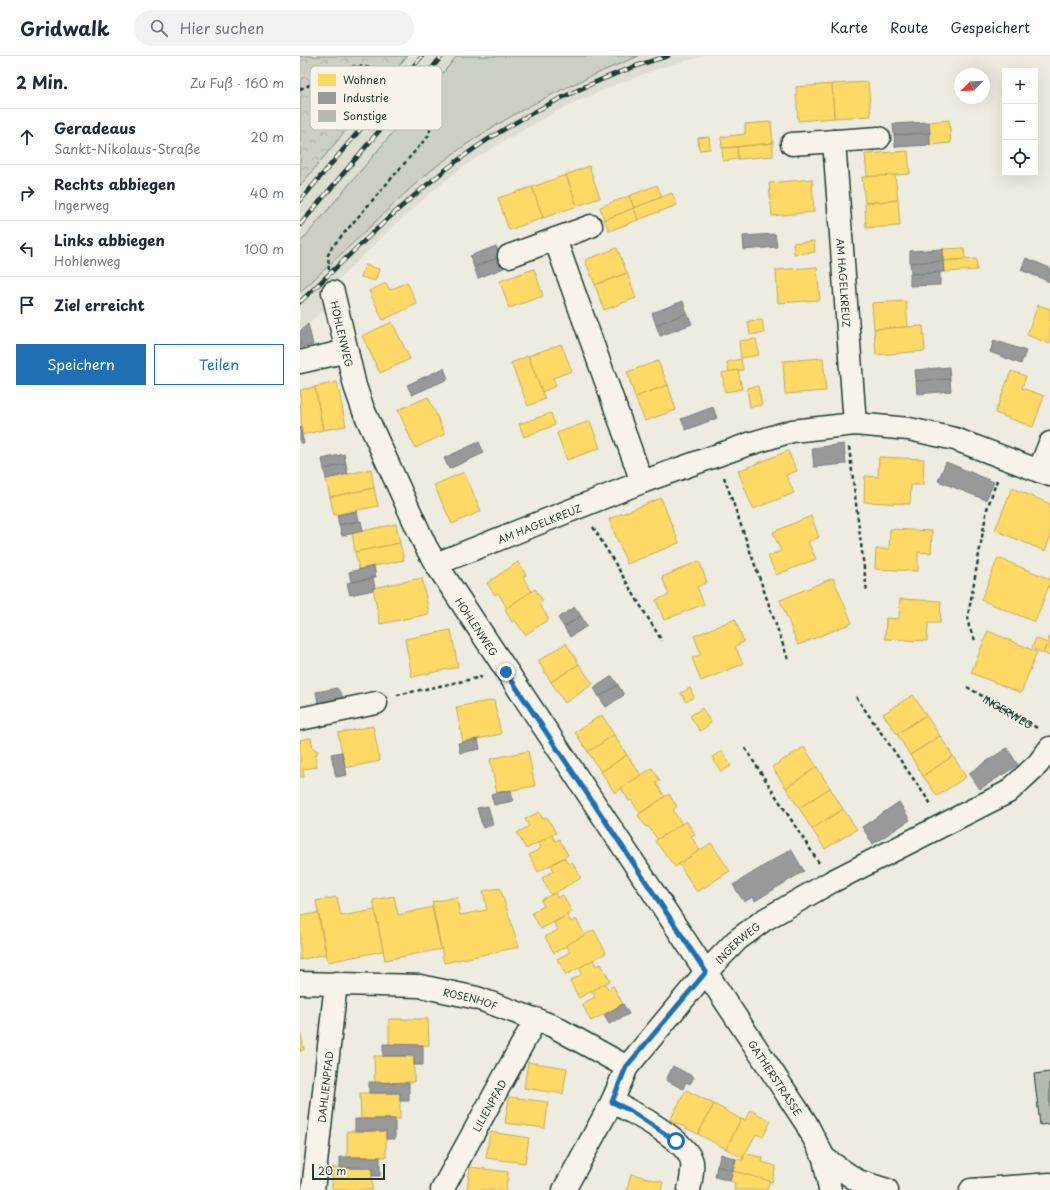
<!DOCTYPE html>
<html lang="de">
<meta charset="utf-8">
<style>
:root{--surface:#fff;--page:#f2f2f3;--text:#1f2937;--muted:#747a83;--line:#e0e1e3;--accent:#1f6fb2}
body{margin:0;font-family:"Playpen Sans",sans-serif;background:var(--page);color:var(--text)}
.controls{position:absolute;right:12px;top:12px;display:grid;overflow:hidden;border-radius:0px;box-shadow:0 4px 16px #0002}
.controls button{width:36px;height:36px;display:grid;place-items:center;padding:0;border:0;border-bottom:1px solid var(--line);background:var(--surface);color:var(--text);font:20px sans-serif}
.compass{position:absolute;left:654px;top:12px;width:36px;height:36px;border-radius:50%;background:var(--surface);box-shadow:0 4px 16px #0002;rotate:246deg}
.scale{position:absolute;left:12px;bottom:10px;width:73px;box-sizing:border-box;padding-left:4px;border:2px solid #1f3d34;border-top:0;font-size:11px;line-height:14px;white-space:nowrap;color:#1f3d34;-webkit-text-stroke:3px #f7f3e8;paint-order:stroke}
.stop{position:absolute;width:12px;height:12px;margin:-9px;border:3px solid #1f6fb2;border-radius:50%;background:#fff}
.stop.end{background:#1f6fb2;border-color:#fff;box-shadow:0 1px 4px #0008}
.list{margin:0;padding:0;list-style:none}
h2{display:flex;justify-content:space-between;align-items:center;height:52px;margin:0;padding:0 16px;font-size:17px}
h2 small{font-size:13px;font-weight:400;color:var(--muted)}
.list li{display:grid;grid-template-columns:26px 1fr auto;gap:12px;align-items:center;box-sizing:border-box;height:56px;padding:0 16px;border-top:1px solid var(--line)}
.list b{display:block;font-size:15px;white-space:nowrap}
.list p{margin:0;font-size:13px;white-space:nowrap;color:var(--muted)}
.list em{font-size:13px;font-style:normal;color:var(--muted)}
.actions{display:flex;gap:8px;padding:12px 16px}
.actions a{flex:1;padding:9px 0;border:1px solid var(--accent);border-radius:0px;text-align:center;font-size:14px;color:var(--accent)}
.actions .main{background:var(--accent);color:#fff}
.icon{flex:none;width:22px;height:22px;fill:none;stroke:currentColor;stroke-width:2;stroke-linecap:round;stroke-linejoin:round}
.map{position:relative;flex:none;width:750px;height:1134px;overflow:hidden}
header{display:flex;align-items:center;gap:24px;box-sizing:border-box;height:56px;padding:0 20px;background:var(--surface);border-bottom:1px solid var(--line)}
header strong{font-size:19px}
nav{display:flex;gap:22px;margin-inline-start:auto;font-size:14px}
.search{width:280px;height:36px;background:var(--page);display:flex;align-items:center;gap:10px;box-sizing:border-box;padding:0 14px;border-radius:22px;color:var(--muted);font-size:15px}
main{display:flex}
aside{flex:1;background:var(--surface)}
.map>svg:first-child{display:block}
</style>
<header>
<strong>Gridwalk</strong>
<div class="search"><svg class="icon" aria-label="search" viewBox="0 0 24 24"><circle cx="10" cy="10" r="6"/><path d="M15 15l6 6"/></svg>Hier suchen</div>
<nav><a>Karte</a><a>Route</a><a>Gespeichert</a></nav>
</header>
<main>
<aside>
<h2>2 Min.<small>Zu Fuß · 160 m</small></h2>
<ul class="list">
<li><svg class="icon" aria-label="ahead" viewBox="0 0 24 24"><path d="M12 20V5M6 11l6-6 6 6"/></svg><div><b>Geradeaus</b><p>Sankt-Nikolaus-Straße</p></div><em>20 m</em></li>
<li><svg class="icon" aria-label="right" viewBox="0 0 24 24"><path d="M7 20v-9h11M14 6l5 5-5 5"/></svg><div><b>Rechts abbiegen</b><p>Ingerweg</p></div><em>40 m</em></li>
<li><svg class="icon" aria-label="left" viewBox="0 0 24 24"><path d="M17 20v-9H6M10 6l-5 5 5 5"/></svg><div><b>Links abbiegen</b><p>Hohlenweg</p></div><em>100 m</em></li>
<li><svg class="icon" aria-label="arrive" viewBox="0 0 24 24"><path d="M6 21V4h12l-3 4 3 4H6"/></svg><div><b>Ziel erreicht</b></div></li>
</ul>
<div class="actions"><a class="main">Speichern</a><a>Teilen</a></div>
</aside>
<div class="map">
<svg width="750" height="1134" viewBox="0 0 750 1134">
<defs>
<pattern id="forest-crowns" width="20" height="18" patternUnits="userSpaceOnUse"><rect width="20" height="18" fill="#cccfc4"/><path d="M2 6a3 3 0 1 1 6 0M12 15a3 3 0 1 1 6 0" fill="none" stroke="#afb3a9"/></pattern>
</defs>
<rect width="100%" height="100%" fill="#eeece1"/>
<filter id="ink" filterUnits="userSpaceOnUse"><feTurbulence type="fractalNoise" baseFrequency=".025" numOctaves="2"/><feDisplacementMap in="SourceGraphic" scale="8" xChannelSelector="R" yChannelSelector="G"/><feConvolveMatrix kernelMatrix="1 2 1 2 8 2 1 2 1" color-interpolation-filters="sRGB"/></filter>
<g filter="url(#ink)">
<g fill="#ddddd2">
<polygon points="107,0 157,0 0,187 0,130"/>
<polygon points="339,0 403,0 357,13 310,31 257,55 205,84 164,110 134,134 89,174 34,228 34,244 0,275 0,236 126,119 153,98 202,66 294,18"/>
</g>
<path fill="#cccfc4" stroke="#76867c" d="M157,0H339C274,26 209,57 153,98C123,119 97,145 71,170C48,192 24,214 0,236V187Z"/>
<polygon fill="url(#forest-crowns)" stroke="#76867c" points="0,0 107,0 0,130"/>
<g fill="#ffd966" stroke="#bcaa57">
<polygon points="568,26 571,60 534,62 532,28"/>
<polygon points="532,28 534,62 498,65 496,31"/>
<polygon points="649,64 651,87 630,89 629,66"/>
<polygon points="471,66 473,87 422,92 421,81 445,78 445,68"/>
<polygon points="409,81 410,93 399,94 398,82"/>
<polygon points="473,87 473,100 438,103 437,91"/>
<polygon points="437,91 438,103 423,105 422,92"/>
<polygon points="608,95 610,118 567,121 565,98"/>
<polygon points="289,110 300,142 277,150 266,119"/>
<polygon points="266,119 277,150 243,162 232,131"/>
<polygon points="595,119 598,144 565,147 562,121"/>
<polygon points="512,123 514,156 472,160 469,127"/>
<polygon points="357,129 362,141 334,152 329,140"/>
<polygon points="232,131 243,162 209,174 198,142"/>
<polygon points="372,137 377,149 338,164 334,152"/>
<polygon points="329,140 334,152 304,164 300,151"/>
<polygon points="598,144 600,170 566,172 565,147"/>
<polygon points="334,152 338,164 309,175 304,164"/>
<polygon points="514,185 515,196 494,198 493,187"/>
<polygon points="317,192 327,217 295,229 285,204"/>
<polygon points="664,192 665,203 643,205 643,193"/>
<polygon points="676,203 677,214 644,216 643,205"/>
<polygon points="65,209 79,213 75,225 61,221"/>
<polygon points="517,211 520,244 478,247 476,214"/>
<polygon points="234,213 243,240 209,252 200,225"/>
<polygon points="327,217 336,242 304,254 295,229"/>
<polygon points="107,226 117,248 83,264 69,235 86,227 90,234"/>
<polygon points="606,245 608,271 574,273 572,247"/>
<polygon points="738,249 750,253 750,288 727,279"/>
<polygon points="462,264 464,277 450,279 448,265"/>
<polygon points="92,266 110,303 80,317 62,280"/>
<polygon points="623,270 625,295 576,299 574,273"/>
<polygon points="456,283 459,299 441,302 439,285"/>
<polygon points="261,288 272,315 253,322 256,330 242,336 228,300"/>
<polygon points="228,300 245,343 228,350 211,307"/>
<polygon points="523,302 526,335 485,338 483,305"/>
<polygon points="441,303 443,314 429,316 427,306"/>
<polygon points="358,305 368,329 335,341 327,316"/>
<polygon points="438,314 442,333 425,336 422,317"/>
<polygon points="711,315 726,320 722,332 744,340 733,371 695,357"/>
<polygon points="37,326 46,370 23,374 15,331"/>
<polygon points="368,329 376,354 345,365 335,341"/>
<polygon points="458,330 462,349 450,351 447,332"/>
<polygon points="15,331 23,374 2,379 0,334"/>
<polygon points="128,341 145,378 115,392 98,354"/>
<polygon points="251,357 255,369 224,381 219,368"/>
<polygon points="290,365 300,392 267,404 257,377"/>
<polygon points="488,395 497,415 486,419 494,437 453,453 438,415"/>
<polygon points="579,401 624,403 623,429 611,429 610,448 564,446 565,420 578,421"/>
<polygon points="71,413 74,432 30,441 26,423"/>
<polygon points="164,416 181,455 152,468 134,429"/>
<polygon points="74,432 78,450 34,459 30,441"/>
<polygon points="712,432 750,448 750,482 745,495 695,474"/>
<polygon points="361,442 379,487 327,508 309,463"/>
<polygon points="511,460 519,481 508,486 516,503 476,519 468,500 481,495 473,476"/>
<polygon points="96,468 100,487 55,496 52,477"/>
<polygon points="590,473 632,475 631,497 618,496 618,515 575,513 576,493 589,493"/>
<polygon points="100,487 104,504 59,513 55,496"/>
<polygon points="698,502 750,523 750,527 735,566 681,544"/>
<polygon points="399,505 407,526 397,531 404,548 364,564 356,544 369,539 362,521"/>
<polygon points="218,506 226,519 223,521 232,536 207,552 198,537 195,539 187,527"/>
<polygon points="122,522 129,558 80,568 73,532"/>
<polygon points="533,522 552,567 498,589 480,544"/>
<polygon points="235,533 243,545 239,548 249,563 225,579 215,564 212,566 205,553"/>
<polygon points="600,543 641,545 640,567 628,567 627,585 585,583 586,562 599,563"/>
<polygon points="435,563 444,586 435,590 443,608 401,625 392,602 401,598 394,580"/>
<polygon points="151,574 158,611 112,621 105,583"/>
<polygon points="688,575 737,596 721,637 671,617"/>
<polygon points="750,579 750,600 743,597"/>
<polygon points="736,582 747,587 743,597 732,592"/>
<polygon points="266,587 279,608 251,626 238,605"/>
<polygon points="279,608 293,628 265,647 251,626"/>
<polygon points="390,632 394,641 386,646 381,637"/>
<polygon points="613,639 626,659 597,678 583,658"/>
<polygon points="194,644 201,678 163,686 156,651"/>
<polygon points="402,652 411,667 400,675 390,660"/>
<polygon points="302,659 314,679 288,696 275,676"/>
<polygon points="626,659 640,680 610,699 597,678"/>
<polygon points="73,670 80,705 45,712 38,677"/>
<polygon points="314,679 327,699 301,716 288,696"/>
<polygon points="640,680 653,700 623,720 610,699"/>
<polygon points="11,682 13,692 18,695 15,701 17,711 3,713 4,721 0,721 0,684"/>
<polygon points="504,691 517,711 486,732 472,711"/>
<polygon points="228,695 235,730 197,737 190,703"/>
<polygon points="422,695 431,710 421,716 412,701"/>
<polygon points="327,699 341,719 315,737 301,716"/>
<polygon points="653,700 666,721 637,740 623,720"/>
<polygon points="517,711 530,732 499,752 486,732"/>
<polygon points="352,712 360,725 356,727 365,741 340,757 331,744 329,745 321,732"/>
<polygon points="530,732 543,753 512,773 499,752"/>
<polygon points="369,738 377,751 373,754 382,768 358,784 348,770 346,771 338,759"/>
<polygon points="543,753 557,773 525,793 512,773"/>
<polygon points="239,756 243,763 247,761 256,777 226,793 217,777 229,770 225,763"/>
<polygon points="386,765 395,778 391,780 400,795 375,811 355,785"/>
<polygon points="252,779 255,785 259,783 268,799 238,816 229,799 241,792 238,787"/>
<polygon points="411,787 430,815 397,836 379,808"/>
<polygon points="264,802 268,808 272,806 281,822 251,839 242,822 254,815 251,809"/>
<polygon points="200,832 219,891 144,907 132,846 157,841 160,859 187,854 183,835"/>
<polygon points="255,837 257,842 263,839 272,856 241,873 232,857 244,850 241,844"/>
<polygon points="94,840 98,859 132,851 141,893 85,904 73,844"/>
<polygon points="37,841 41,860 75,854 83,895 28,906 16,845"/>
<polygon points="18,857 26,898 0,904 0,860"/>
<polygon points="267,859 271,866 276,863 285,879 254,897 245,881 258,874 254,867"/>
<polygon points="294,874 306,897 266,919 257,903 270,896 266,889"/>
<polygon points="293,904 296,910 301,908 310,925 279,942 270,925 282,918 279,912"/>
<polygon points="305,927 308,933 313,930 323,948 291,965 282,948 295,941 292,935"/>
<polygon points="89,963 128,963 129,989 89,989"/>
<polygon points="0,974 4,994 0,995"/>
<polygon points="74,1000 114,1000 114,1026 75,1027"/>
<polygon points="228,1006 267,1012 263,1038 224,1032"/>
<polygon points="386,1034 414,1048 398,1078 370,1064"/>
<polygon points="60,1037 100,1037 100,1063 61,1063"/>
<polygon points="209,1041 248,1046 245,1072 205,1067"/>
<polygon points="414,1048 441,1063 426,1093 398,1078"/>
<polygon points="450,1054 471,1065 463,1081 456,1078 443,1102 426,1093 441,1063 445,1064"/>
<rect x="47" y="1075" width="39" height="26"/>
<polygon points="190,1076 229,1082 225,1107 186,1102"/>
<polygon points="445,1097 463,1102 462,1106 476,1110 472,1126 433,1115 436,1103 443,1104"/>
<polygon points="170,1111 208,1116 206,1134 167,1134"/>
<rect x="32" y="1112" width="40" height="22"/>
<polygon points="433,1115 470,1125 467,1134 434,1134 435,1127 430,1125"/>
<polygon points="331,1118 363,1126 361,1134 327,1134"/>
</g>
<g fill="#999" stroke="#747d7b">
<polygon points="629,66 630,77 594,79 593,68"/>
<polygon points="630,77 630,89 595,91 594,79"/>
<polygon points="475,178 477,191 444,194 443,180"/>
<polygon points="196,190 200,201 174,211 170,200"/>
<polygon points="643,193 643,205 610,207 610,195"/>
<polygon points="200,201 204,212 178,222 174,211"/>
<polygon points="726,202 750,212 750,226 721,214"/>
<polygon points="643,205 644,216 611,218 610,207"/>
<polygon points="640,217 640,229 610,230 610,218"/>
<polygon points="383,245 387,257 356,269 352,257"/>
<polygon points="387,257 392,268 360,280 356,269"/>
<polygon points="8,268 13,289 0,292 0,275"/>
<polygon points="694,284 726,295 721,308 690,296"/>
<polygon points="649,311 650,323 616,325 615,314"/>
<polygon points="144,312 148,323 112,339 107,329"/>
<polygon points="650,323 651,335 617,338 616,325"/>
<polygon points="413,351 417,362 386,374 381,363"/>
<polygon points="0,371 4,387 0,387"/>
<polygon points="179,386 184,397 149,413 144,402"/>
<polygon points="544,388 546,408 514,411 512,392"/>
<polygon points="44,398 46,408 24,413 22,403"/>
<polygon points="646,406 694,426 686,444 638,425"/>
<polygon points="46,408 48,418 26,423 24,413"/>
<polygon points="57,455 59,465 39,469 37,459"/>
<polygon points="61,465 63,475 42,480 39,469"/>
<polygon points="74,510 76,521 51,526 49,516"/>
<polygon points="73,522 75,532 73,532 73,534 50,539 47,527"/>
<polygon points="275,551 281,560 264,571 258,562"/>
<polygon points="281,560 287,570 270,581 264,571"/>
<polygon points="312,620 318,629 299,641 294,632"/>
<polygon points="318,629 324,639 306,651 299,641"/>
<polygon points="37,632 44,642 18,647 16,636"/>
<polygon points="178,683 180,693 160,697 158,687"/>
<polygon points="707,692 718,709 680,733 669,717"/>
<polygon points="42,696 47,719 36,721 31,698"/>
<polygon points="211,734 213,745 194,749 191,738"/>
<polygon points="599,746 610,764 573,788 562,771"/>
<polygon points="188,750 193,769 183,772 177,752"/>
<polygon points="491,793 504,815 455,845 453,841 444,846 433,829"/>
<polygon points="323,948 329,958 309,968 304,959"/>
<polygon points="83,988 123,989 123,1009 114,1009 114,1000 83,1000"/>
<polygon points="373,1010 394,1021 390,1028 386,1026 383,1033 366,1024"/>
<polygon points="69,1026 109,1027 109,1045 100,1045 100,1037 69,1037"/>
<polygon points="55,1063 95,1063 95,1083 86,1083 86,1075 55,1075"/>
<polygon points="421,1098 436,1103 433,1115 417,1110"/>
<polygon points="40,1101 80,1101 80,1120 72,1120 72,1112 40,1112"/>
<polygon points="417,1110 433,1115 430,1125 415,1121"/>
</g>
<polygon fill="#b5bbb0" stroke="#1f3d34" points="750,1016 750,1068 740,1069 734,1018"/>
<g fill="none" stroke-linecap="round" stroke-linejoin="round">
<defs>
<g id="street">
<path id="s2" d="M534,85L555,368"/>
<polyline points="492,88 579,82"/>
<polyline points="255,183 342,426"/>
<polyline points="209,200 291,170"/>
<path id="s3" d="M33,236L55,330L63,353L126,491L136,508L506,1067L524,1102L530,1134"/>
<polyline points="0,306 47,295"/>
<polyline points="739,415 750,387"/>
<path id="s4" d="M136,508L342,426L449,388L492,375L555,368L609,373L655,383L750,419"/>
<polyline points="0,663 76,647"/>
<path id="s5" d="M0,927L120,930L177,942L253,970L327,1011"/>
<path d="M312,1046C331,1055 387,1084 392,1106C393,1116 391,1125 389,1134"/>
<polyline points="524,1102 558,1125 587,1134"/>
<path id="s6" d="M13,1134L36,927"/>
<path id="s7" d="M142,1134L236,963"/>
<path id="s8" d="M264,1134L312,1046L327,1011L406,916L437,884L464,864L531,826L708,736L738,708L750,692"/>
<polyline points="671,1134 750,1128"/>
</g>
</defs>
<use href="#street" stroke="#1f3d34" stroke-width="25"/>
<g stroke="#1f3d34" stroke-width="2.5" stroke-dasharray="4 3" stroke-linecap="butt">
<polyline points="0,33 55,10 74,12 87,21"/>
<path d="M29,214L28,199L32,191L129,79C132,66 128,58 119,47"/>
<polyline points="549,391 567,536"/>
<polyline points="424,421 488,603"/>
<polyline points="293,471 362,585"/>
<polyline points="675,584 669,571 668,560 687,453 697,424"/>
<path id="s1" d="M667,631L739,673"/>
<polyline points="97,639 182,621"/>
<polyline points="556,641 631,748"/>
<polyline points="445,692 519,807"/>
</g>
<use href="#street" stroke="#f7f3e8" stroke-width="22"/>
<defs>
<g id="rail">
<polyline points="0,145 122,0"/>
<polyline points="0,169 142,0"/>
<path d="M0,246C51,198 101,147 157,105C214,62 300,19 368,0"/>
</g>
</defs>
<use href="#rail" stroke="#1f3d34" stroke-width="4.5"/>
<use href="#rail" stroke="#f7f3e8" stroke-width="3" stroke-dasharray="9" stroke-linecap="butt"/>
</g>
</g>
<g fill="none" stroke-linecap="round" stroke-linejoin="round" filter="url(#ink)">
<polyline stroke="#1f6fb2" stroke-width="5" points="206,616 406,916 326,1011 312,1046 329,1054 376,1085"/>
</g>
<g text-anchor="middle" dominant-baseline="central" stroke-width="4" stroke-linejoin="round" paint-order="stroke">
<g font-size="10" fill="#1f3d34" stroke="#f7f3e8">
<text stroke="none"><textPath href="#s2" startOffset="142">AM HAGELKREUZ</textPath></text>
<text stroke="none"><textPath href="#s3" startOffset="43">HOHLENWEG</textPath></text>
<text stroke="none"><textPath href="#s4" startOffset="111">AM HAGELKREUZ</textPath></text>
<text stroke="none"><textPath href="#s3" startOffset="367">HOHLENWEG</textPath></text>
<text stroke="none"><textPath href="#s1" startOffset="48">INGERWEG</textPath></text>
<text stroke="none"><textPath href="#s8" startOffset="305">INGERWEG</textPath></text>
<text stroke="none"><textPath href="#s5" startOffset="172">ROSENHOF</textPath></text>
<text stroke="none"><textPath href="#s3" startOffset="908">GATHERSTRASSE</textPath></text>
<text stroke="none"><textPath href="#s6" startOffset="104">DAHLIENPFAD</textPath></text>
<text stroke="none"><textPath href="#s7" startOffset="97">LILIENPFAD</textPath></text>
</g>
</g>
<rect x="10" y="10" width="132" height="64" rx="6" fill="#f7f3e8" stroke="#b6bcb2" stroke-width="1"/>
<rect x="18" y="18" width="18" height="12" fill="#ffd966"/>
<rect x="18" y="36" width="18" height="12" fill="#999"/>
<rect x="18" y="54" width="18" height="12" fill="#b5bbb0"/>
<g font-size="11" fill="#1f3d34">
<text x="43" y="28">Wohnen</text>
<text x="43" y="46">Industrie</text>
<text x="43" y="64">Sonstige</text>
</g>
</svg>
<div class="controls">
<button>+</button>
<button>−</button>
<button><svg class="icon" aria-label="locate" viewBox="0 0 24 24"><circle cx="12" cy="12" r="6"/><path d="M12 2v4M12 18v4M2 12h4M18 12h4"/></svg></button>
</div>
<svg class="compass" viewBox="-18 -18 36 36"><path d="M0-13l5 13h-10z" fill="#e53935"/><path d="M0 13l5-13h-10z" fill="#747a83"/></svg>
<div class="scale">20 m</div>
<div class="stop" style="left:376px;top:1085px"></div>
<div class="stop end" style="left:206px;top:616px"></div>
</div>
</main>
